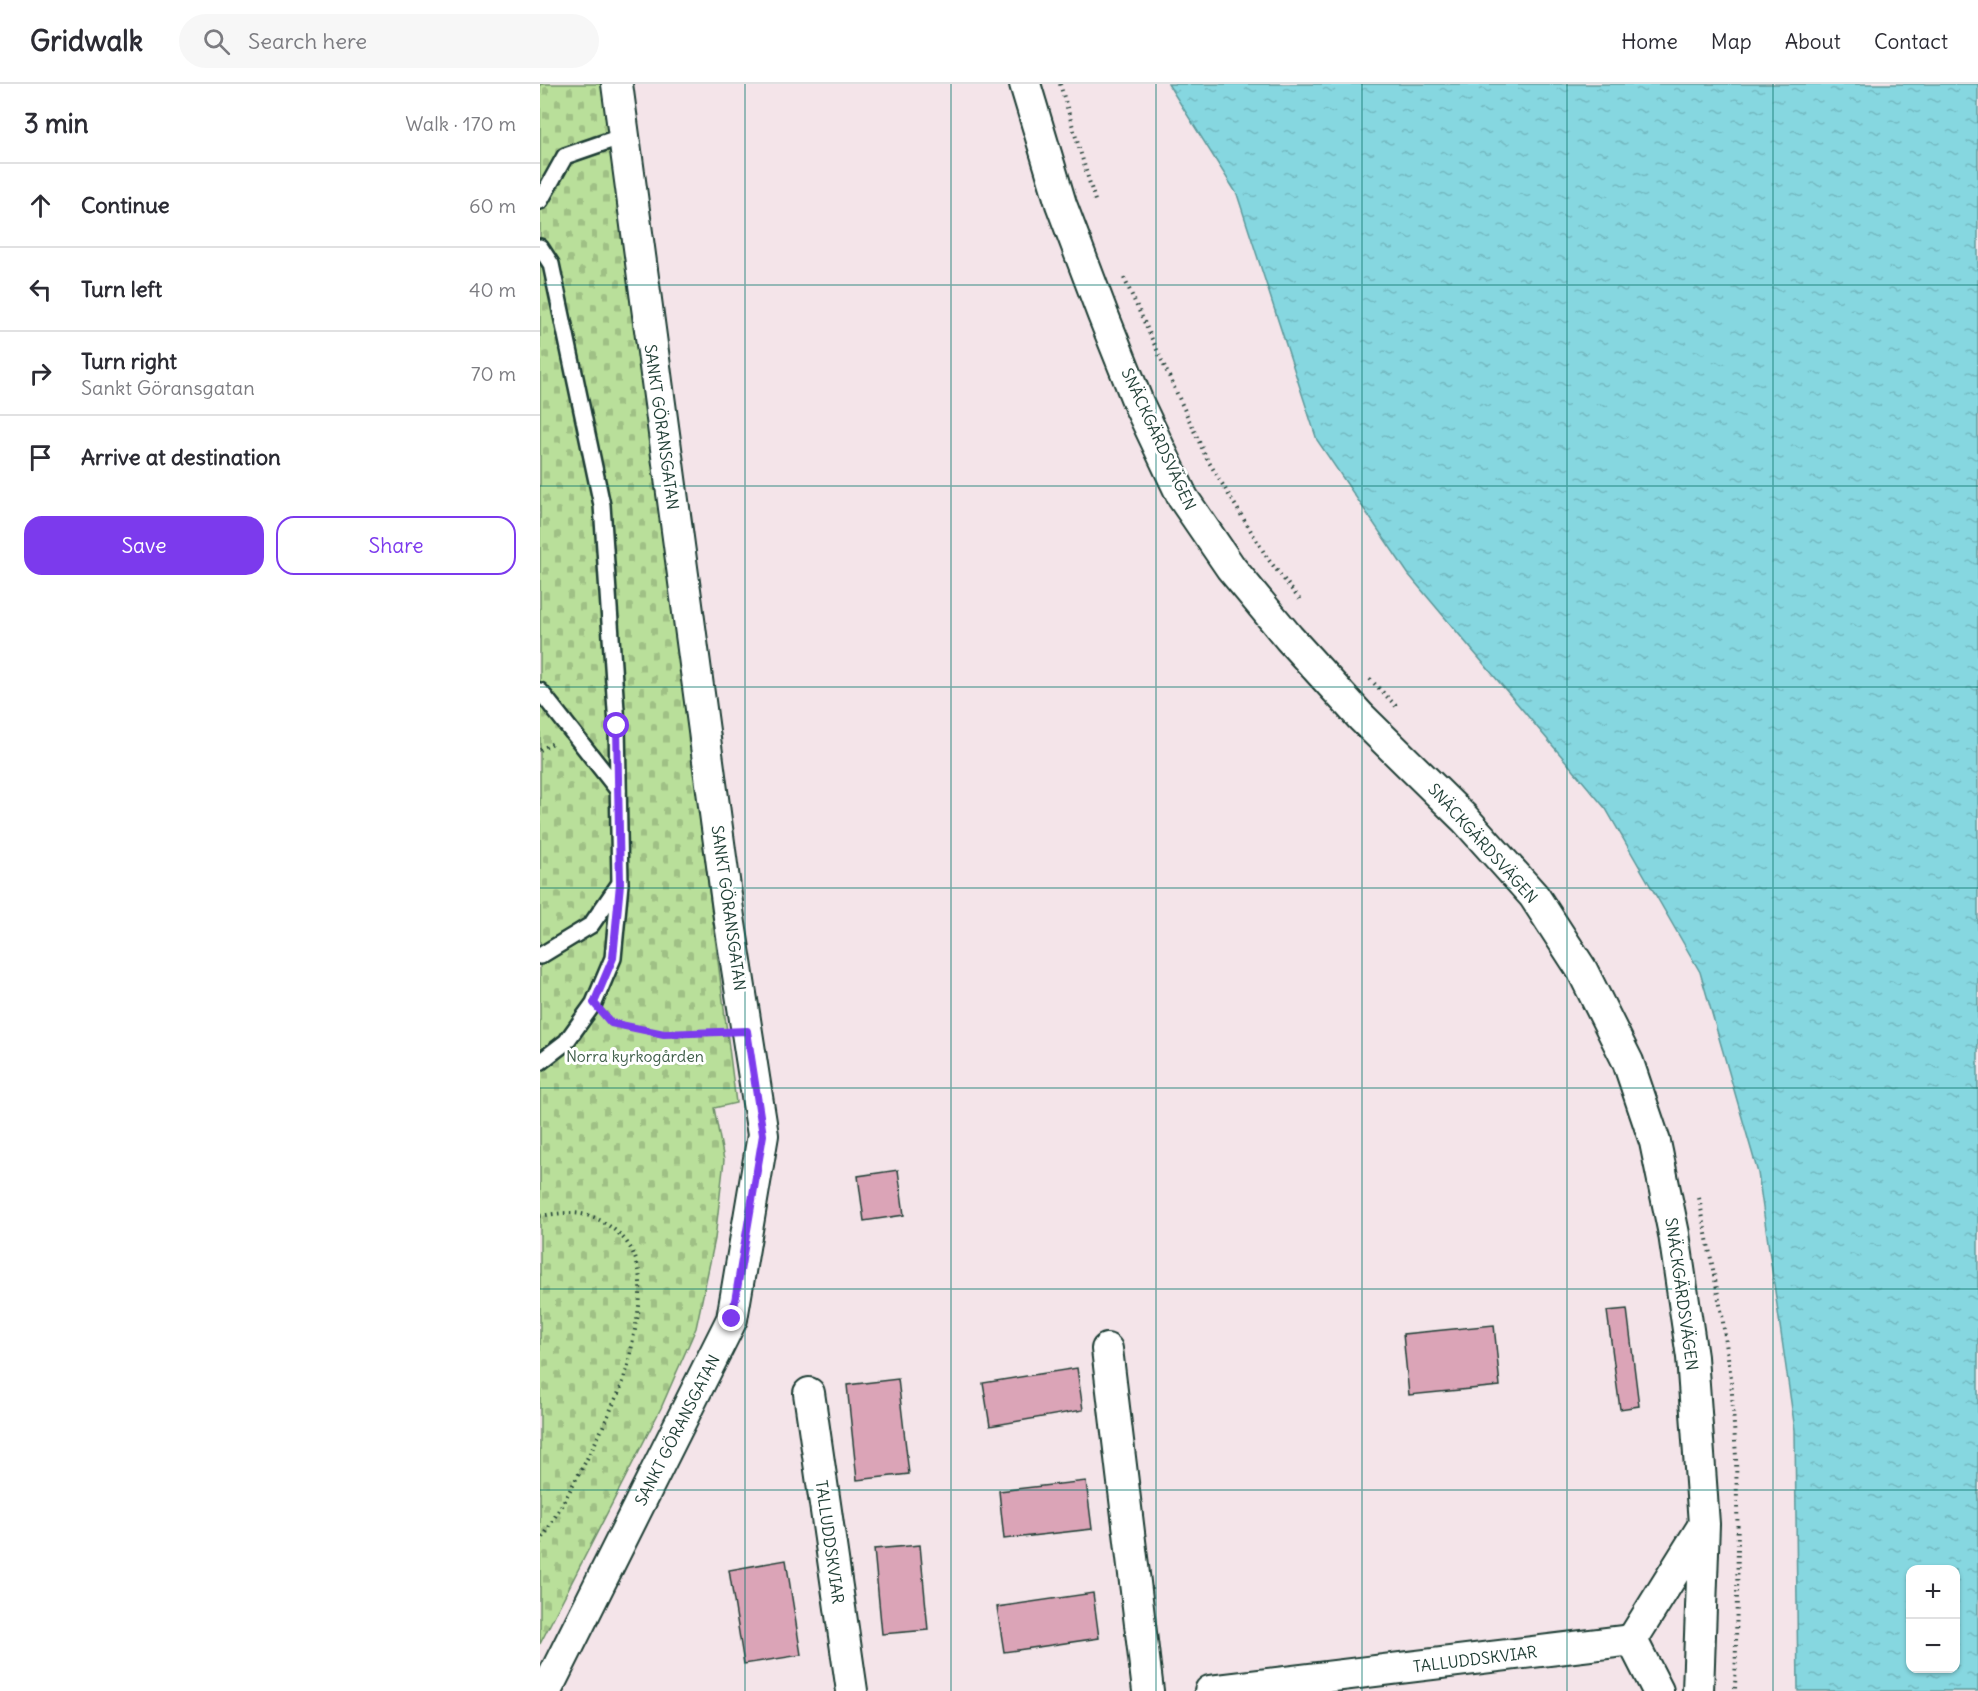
<!DOCTYPE html>
<meta charset="utf-8">
<style>
:root{--surface:#fff;--page:#f7f7f7;--text:#2b2b33;--muted:#7c7c81;--line:#e1e1e2;--accent:#7c3aed}
body{margin:0;font-family:Delius,sans-serif;background:var(--page);color:var(--text)}
.controls{position:absolute;right:18px;bottom:18px;display:grid;overflow:hidden;border-radius:12px;box-shadow:0 2px 4px #0004}
.controls button{width:54px;height:54px;display:grid;place-items:center;padding:0;border:0;border-bottom:2px solid var(--line);background:var(--surface);color:var(--text);font:30px sans-serif}
.stop{position:absolute;width:18px;height:18px;margin:-14px;border:4px solid #7c3aed;border-radius:50%;background:#fff}
.stop.end{background:#7c3aed;border-color:#fff;box-shadow:0 2px 6px #0008}
.list{margin:0;padding:0;list-style:none}
h2{display:flex;justify-content:space-between;align-items:center;height:78px;margin:0;padding:0 24px;font-size:26px}
h2 small{font-size:20px;font-weight:400;color:var(--muted)}
.list li{display:grid;grid-template-columns:39px 1fr auto;gap:18px;align-items:center;box-sizing:border-box;height:84px;padding:0 24px;border-top:2px solid var(--line)}
.list b{display:block;font-size:22px;white-space:nowrap}
.list p{margin:0;font-size:20px;white-space:nowrap;color:var(--muted)}
.list em{font-size:20px;font-style:normal;color:var(--muted)}
.actions{display:flex;gap:12px;padding:18px 24px}
.actions a{flex:1;padding:14px 0;border:2px solid var(--accent);border-radius:18px;text-align:center;font-size:21px;color:var(--accent)}
.actions .main{background:var(--accent);color:#fff}
.icon{flex:none;width:33px;height:33px;fill:none;stroke:currentColor;stroke-width:2;stroke-linecap:round;stroke-linejoin:round}
.map{position:relative;flex:none;width:1438px;height:1607px;overflow:hidden}
header{display:flex;align-items:center;gap:36px;box-sizing:border-box;height:84px;padding:0 30px;background:var(--surface);border-bottom:2px solid var(--line)}
header strong{font-size:28px}
nav{display:flex;gap:33px;margin-inline-start:auto;font-size:21px}
.search{width:420px;height:54px;background:var(--page);display:flex;align-items:center;gap:15px;box-sizing:border-box;padding:0 21px;border-radius:33px;color:var(--muted);font-size:22px}
main{display:flex}
aside{flex:1;background:var(--surface)}
.map>svg:first-child{display:block}
</style>
<header>
<strong>Gridwalk</strong>
<div class="search"><svg class="icon" aria-label="search" viewBox="0 0 24 24"><circle cx="10" cy="10" r="6"/><path d="M15 15l6 6"/></svg>Search here</div>
<nav><a>Home</a><a>Map</a><a>About</a><a>Contact</a></nav>
</header>
<main>
<aside>
<h2>3 min<small>Walk · 170 m</small></h2>
<ul class="list">
<li><svg class="icon" aria-label="ahead" viewBox="0 0 24 24"><path d="M12 20V5M6 11l6-6 6 6"/></svg><div><b>Continue</b></div><em>60 m</em></li>
<li><svg class="icon" aria-label="left" viewBox="0 0 24 24"><path d="M17 20v-9H6M10 6l-5 5 5 5"/></svg><div><b>Turn left</b></div><em>40 m</em></li>
<li><svg class="icon" aria-label="right" viewBox="0 0 24 24"><path d="M7 20v-9h11M14 6l5 5-5 5"/></svg><div><b>Turn right</b><p>Sankt Göransgatan</p></div><em>70 m</em></li>
<li><svg class="icon" aria-label="arrive" viewBox="0 0 24 24"><path d="M6 21V4h12l-3 4 3 4H6"/></svg><div><b>Arrive at destination</b></div></li>
</ul>
<div class="actions"><a class="main">Save</a><a>Share</a></div>
</aside>
<div class="map">
<svg width="1438" height="1607" viewBox="0 0 1438 1607">
<defs>
<pattern id="cemetery-stones" width="16" height="16" patternUnits="userSpaceOnUse" patternTransform="scale(1.5)"><rect width="16" height="16" fill="#b9df9a"/><path d="M2 7V4a2 2 0 0 1 4 0v3zM10 15v-3a2 2 0 0 1 4 0v3z" fill="#9fc085"/></pattern>
<pattern id="water-ripples" width="26" height="14" patternUnits="userSpaceOnUse" patternTransform="scale(1.5)"><rect width="26" height="14" fill="#86d7e0"/><path d="M2 4q2-2 4 0t4 0M15 11q2-2 4 0t4 0" fill="none" stroke="#73b9c1"/></pattern>
</defs>
<rect width="100%" height="100%" fill="#f4e4e9"/>
<filter id="ink" filterUnits="userSpaceOnUse"><feTurbulence type="fractalNoise" baseFrequency=".0167" numOctaves="2"/><feDisplacementMap in="SourceGraphic" scale="12" xChannelSelector="R" yChannelSelector="G"/><feConvolveMatrix kernelMatrix="1 2 1 2 8 2 1 2 1" color-interpolation-filters="sRGB"/></filter>
<g filter="url(#ink)">
<polygon fill="url(#cemetery-stones)" stroke="#6c8e67" stroke-width="1.5" points="0,0 65,0 79,97 196,1019 174,1024 184,1076 175,1155 156,1244 121,1324 0,1560"/>
<path fill="url(#water-ripples)" stroke="#5d999b" stroke-width="1.5" fill-rule="evenodd" d="M628,0H1438V1607H1258L1255,1346L1218,1089L1160,888L1066,725L869,491L777,356L697,110ZM1370,1486H1416V1584H1370Z"/>
<g fill="#dba4b7" stroke="#1f3d34" stroke-width="1.5">
<polygon points="358,1086 364,1131 324,1137 318,1092"/>
<polygon points="1087,1225 1099,1322 1080,1325 1067,1227"/>
<polygon points="954,1241 960,1302 869,1311 863,1250"/>
<polygon points="537,1284 543,1326 450,1342 443,1299"/>
<polygon points="358,1295 369,1390 317,1396 307,1301"/>
<polygon points="546,1397 552,1445 464,1455 459,1407"/>
<polygon points="380,1461 388,1546 342,1550 334,1465"/>
<polygon points="246,1476 261,1571 204,1580 189,1486"/>
<polygon points="553,1509 559,1554 464,1568 457,1523"/>
</g>
<g fill="none" stroke-linecap="round" stroke-linejoin="round">
<defs>
<g id="service">
<polyline points="0,117 25,72 83,52"/>
<polyline points="0,163 11,180 62,421 77,641 80,800 73,874 54,919 26,958 0,978"/>
<polyline points="0,607 78,706"/>
<polyline points="0,872 51,841 78,802"/>
</g>
<g id="minor">
<polyline points="485,0 521,120 563,231 599,321 643,414 691,484 749,554 821,633 925,735 994,812 1042,886 1088,978 1115,1058 1134,1150 1152,1273 1164,1440 1158,1607"/>
<polyline points="567,1265 608,1607"/>
<polyline points="269,1309 312,1607"/>
<polyline points="1092,1556 1163,1442"/>
<polyline points="6,1607 192,1235 223,1051 189,833 77,0"/>
<polyline points="670,1607 1092,1556 1118,1607"/>
</g>
</defs>
<use href="#service" stroke="#1f3d34" stroke-width="20"/>
<use href="#minor" stroke="#1f3d34" stroke-width="34"/>
<g stroke="#1f3d34" stroke-width="4" stroke-dasharray="1.5 4.5" stroke-linecap="butt">
<polyline points="520,0 556,120"/>
<polyline points="584,194 667,375 728,475 760,516"/>
<polyline points="830,595 856,622"/>
<polyline points="0,666 15,658"/>
<polyline points="68,935 71,939 124,950 178,949"/>
<polyline points="1159,1114 1182,1231 1191,1294 1196,1373 1198,1463 1195,1607"/>
<path d="M0,1132C32,1127 51,1126 77,1148C109,1175 101,1219 93,1255C91,1267 89,1280 85,1291C82,1303 76,1314 71,1325C51,1371 25,1415 0,1459"/>
</g>
<use href="#service" stroke="#fff" stroke-width="15"/>
<use href="#minor" stroke="#fff" stroke-width="30"/>
</g>
</g>
<g fill="none" stroke-linecap="round" stroke-linejoin="round" filter="url(#ink)">
<polyline stroke="#7c3aed" stroke-width="8" points="77,642 80,800 73,874 54,919 71,939 124,950 207,947 223,1051 192,1235"/>
</g>
<path fill="none" stroke="#0f766e" stroke-width="1.5" stroke-opacity="0.55" d="M205,0V1607M411,0V1607M616,0V1607M822,0V1607M1027,0V1607M1233,0V1607M0,201H1438M0,402H1438M0,603H1438M0,804H1438M0,1004H1438M0,1205H1438M0,1406H1438"/>
<g text-anchor="middle" dominant-baseline="central" stroke-width="6" stroke-linejoin="round" paint-order="stroke">
<g font-size="16" fill="#1f3d34" stroke="#fff">
<text transform="translate(122 343) rotate(82)">SANKT GÖRANSGATAN</text>
<text transform="translate(619 355) rotate(65)">SNÄCKGÄRDSVÄGEN</text>
<text transform="translate(943 759) rotate(48)">SNÄCKGÄRDSVÄGEN</text>
<text transform="translate(189 824) rotate(82)">SANKT GÖRANSGATAN</text>
<text transform="translate(1142 1210) rotate(82)">SNÄCKGÄRDSVÄGEN</text>
<text transform="translate(137 1346) rotate(-63)">SANKT GÖRANSGATAN</text>
<text transform="translate(290 1458) rotate(82)">TALLUDDSKVIAR</text>
<text transform="translate(935 1575) rotate(-7)">TALLUDDSKVIAR</text>
</g>
<g font-size="16" fill="#3e5d48" stroke="#fff">
<text x="95" y="972">Norra kyrkogården</text>
</g>
</g>
</svg>
<div class="controls">
<button>+</button>
<button>−</button>
</div>
<div class="stop" style="left:77px;top:642px"></div>
<div class="stop end" style="left:192px;top:1235px"></div>
</div>
</main>
